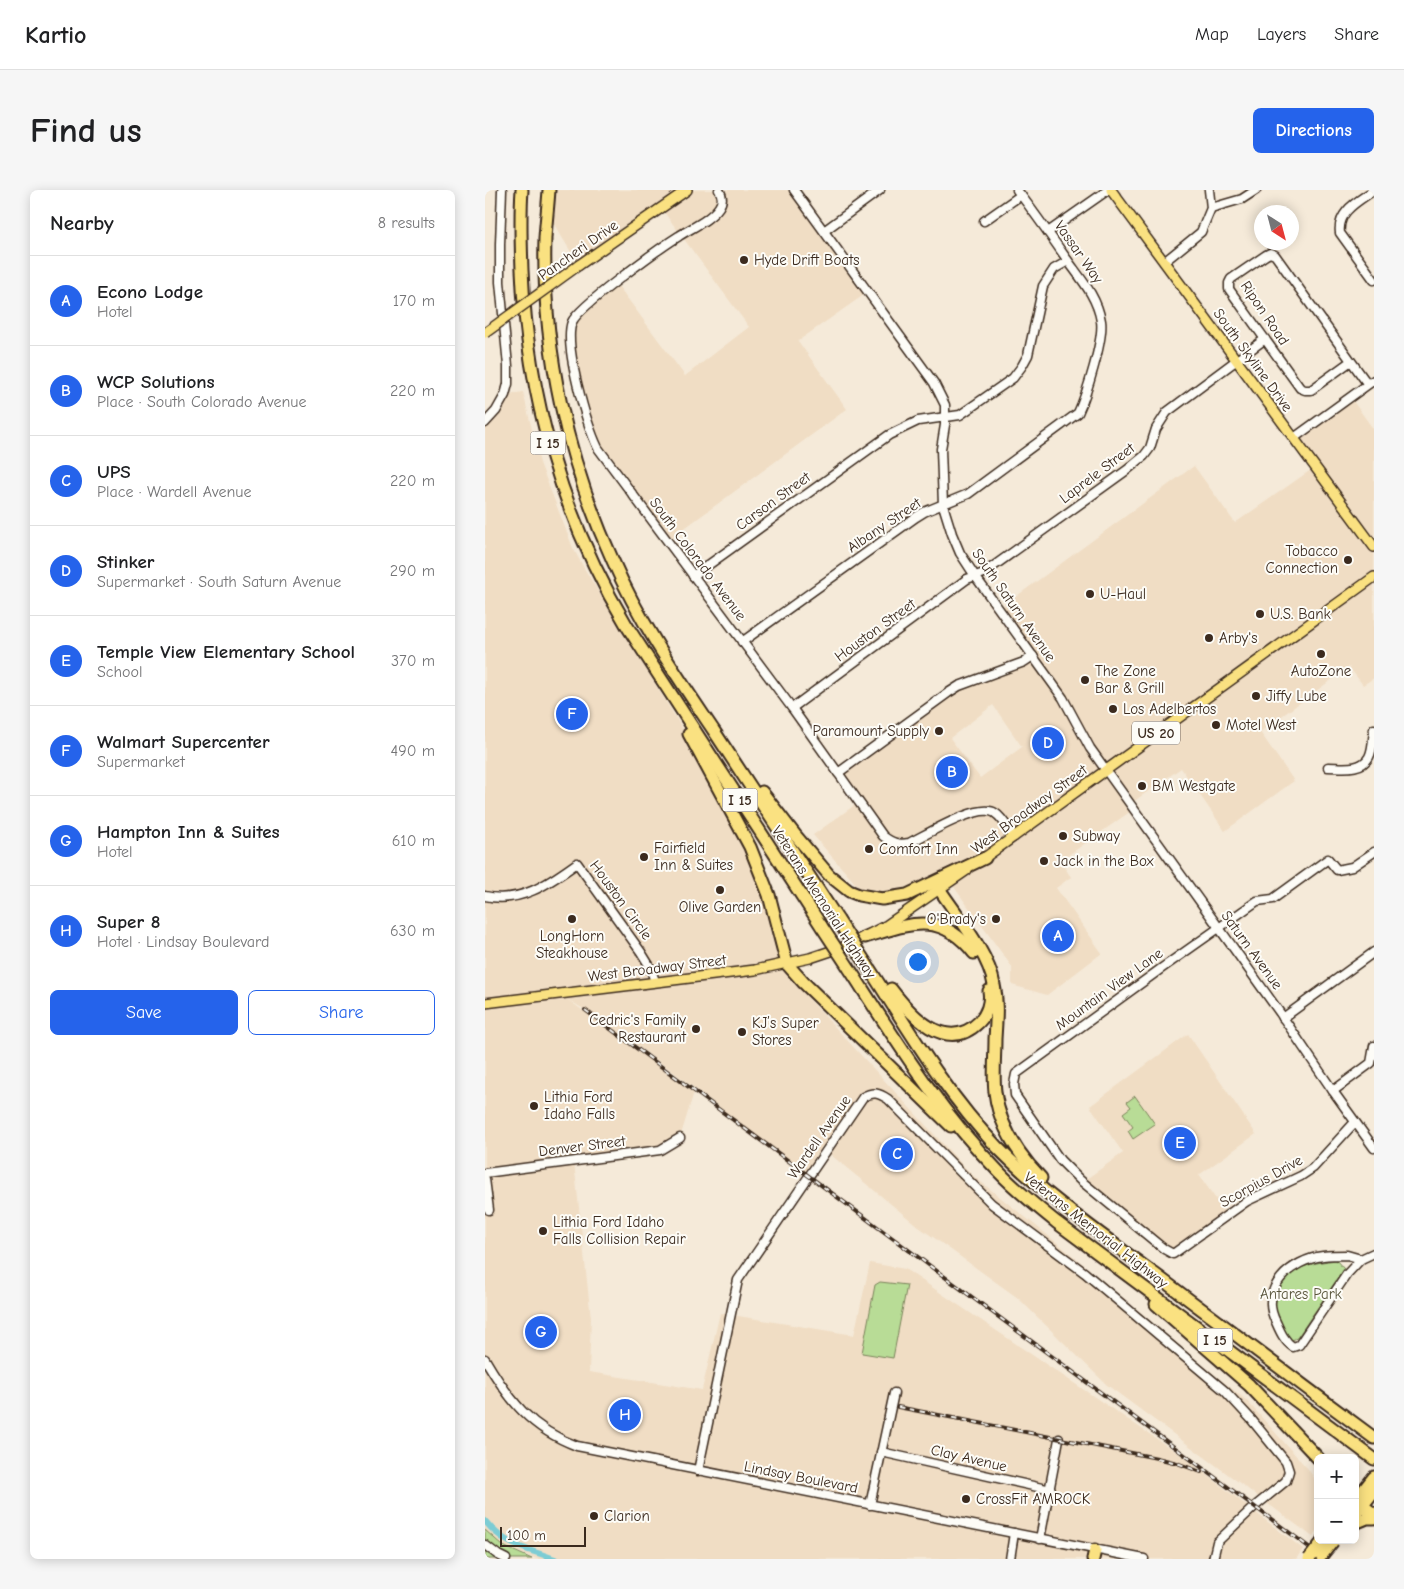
<!DOCTYPE html>
<meta charset="utf-8">
<style>
:root{--surface:#fff;--page:#f6f6f6;--text:#202124;--muted:#757577;--line:#e0e0e0;--accent:#2563eb}
body{margin:0;font-family:"Comic Neue",sans-serif;background:var(--page);color:var(--text)}
.controls{position:absolute;right:15px;bottom:15px;display:grid;overflow:hidden;border-radius:8px;box-shadow:0 2px 12px #0003}
.controls button{width:45px;height:45px;display:grid;place-items:center;padding:0;border:0;border-bottom:1px solid var(--line);background:var(--surface);color:var(--text);font:25px sans-serif}
.compass{position:absolute;left:769px;top:15px;width:45px;height:45px;border-radius:50%;background:var(--surface);box-shadow:0 2px 12px #0003;rotate:144deg}
.scale{position:absolute;left:15px;bottom:12px;width:86px;box-sizing:border-box;padding-left:5px;border:2px solid #3b2a1e;border-top:0;font-size:14px;line-height:18px;white-space:nowrap;color:#3b2a1e;-webkit-text-stroke:4px #fdfcf7;paint-order:stroke}
.you{position:absolute;left:432px;top:771px;width:18px;height:18px;margin:-12px;border:4px solid #fff;border-radius:50%;background:#1a73e8;box-shadow:0 0 0 8px #1a73e833}
.badge{display:grid;place-items:center;width:32px;height:32px;border-radius:50%;background:var(--accent);color:#fff;font-size:16px;font-weight:700}
.pin{position:absolute;translate:-50% -50%;border:2px solid #fff;box-shadow:0 1px 5px #0006}
.list{margin:0;padding:0;list-style:none}
h2{display:flex;justify-content:space-between;align-items:center;height:65px;margin:0;padding:0 20px;font-size:21px}
h2 small{font-size:16px;font-weight:400;color:var(--muted)}
.list li{display:grid;grid-template-columns:32px 1fr auto;gap:15px;align-items:center;box-sizing:border-box;height:90px;padding:0 20px;border-top:1px solid var(--line)}
.list b{display:block;font-size:19px;white-space:nowrap}
.list p{margin:0;font-size:16px;white-space:nowrap;color:var(--muted)}
.list em{font-size:16px;font-style:normal;color:var(--muted)}
.actions{display:flex;gap:10px;padding:15px 20px}
.actions a{flex:1;padding:11px 0;border:1px solid var(--accent);border-radius:8px;text-align:center;font-size:18px;color:var(--accent)}
.actions .main{background:var(--accent);color:#fff}
.map{position:relative;flex:none;width:889px;height:1369px;overflow:hidden;border-radius:8px}
header{display:flex;align-items:center;gap:30px;box-sizing:border-box;height:70px;padding:0 25px;background:var(--surface);border-bottom:1px solid var(--line)}
header strong{font-size:24px}
nav{display:flex;gap:28px;margin-inline-start:auto;font-size:18px}
.intro{display:flex;align-items:center;justify-content:space-between;box-sizing:border-box;height:120px;padding:0 30px}
h1{margin:0;font-size:35px}
.button{padding:12px 22px;border-radius:8px;background:var(--accent);color:#fff;font-size:18px;font-weight:700}
main{display:flex;gap:30px;padding:0 30px}
aside{flex:1;background:var(--surface);border-radius:8px;box-shadow:0 2px 12px #0003}
.map>svg:first-child{display:block}
</style>
<header>
<strong>Kartio</strong>
<nav><a>Map</a><a>Layers</a><a>Share</a></nav>
</header>
<div class="intro"><h1>Find us</h1><a class="button">Directions</a></div>
<main>
<aside>
<h2>Nearby<small>8 results</small></h2>
<ul class="list">
<li><span class="badge">A</span><div><b>Econo Lodge</b><p>Hotel</p></div><em>170 m</em></li>
<li><span class="badge">B</span><div><b>WCP Solutions</b><p>Place · South Colorado Avenue</p></div><em>220 m</em></li>
<li><span class="badge">C</span><div><b>UPS</b><p>Place · Wardell Avenue</p></div><em>220 m</em></li>
<li><span class="badge">D</span><div><b>Stinker</b><p>Supermarket · South Saturn Avenue</p></div><em>290 m</em></li>
<li><span class="badge">E</span><div><b>Temple View Elementary School</b><p>School</p></div><em>370 m</em></li>
<li><span class="badge">F</span><div><b>Walmart Supercenter</b><p>Supermarket</p></div><em>490 m</em></li>
<li><span class="badge">G</span><div><b>Hampton Inn &amp; Suites</b><p>Hotel</p></div><em>610 m</em></li>
<li><span class="badge">H</span><div><b>Super 8</b><p>Hotel · Lindsay Boulevard</p></div><em>630 m</em></li>
</ul>
<div class="actions"><a class="main">Save</a><a>Share</a></div>
</aside>
<div class="map">
<svg width="889" height="1369" viewBox="0 0 889 1369">
<rect width="100%" height="100%" fill="#f5ead9"/>
<filter id="ink" filterUnits="userSpaceOnUse"><feTurbulence type="fractalNoise" baseFrequency=".02" numOctaves="2"/><feDisplacementMap in="SourceGraphic" scale="10" xChannelSelector="R" yChannelSelector="G"/><feConvolveMatrix kernelMatrix="1 2 1 2 8 2 1 2 1" color-interpolation-filters="sRGB"/></filter>
<g filter="url(#ink)">
<g fill="#f0ddc4" fill-rule="evenodd">
<polygon points="70,0 309,0 383,102 313,151 362,219 182,351 113,258 86,163 87,132 131,93 200,186 264,137 176,18 94,75 67,31"/>
<polygon points="38,202 55,273 88,358 99,378 237,603 311,785 323,808 486,984 575,1055 701,1162 761,1210 823,1279 833,1294 833,1340 828,1347 622,1195 533,1108 434,1037 341,961 324,986 190,883 112,827 82,809 209,902 195,948 175,960 89,972 106,1128 104,1182 217,1200 235,1123 369,1145 385,1073 420,1079 700,1268 818,1359 811,1369 52,1369 18,1356 0,1340 0,233 20,205"/>
<path d="M865,207L889,240V488L878,495L864,477L775,542L809,591L740,641L696,578L645,614L649,619L575,671L586,687L571,698L617,763L562,805L527,795V777L461,686L396,704L376,700L328,645L374,612L353,583L463,503L548,466L514,419L709,276L750,333L830,277L809,248ZM508,515L537,557L495,588L465,548Z"/>
<polygon points="703,844 771,944 714,985 742,1025 688,1064 597,992 638,963 605,916"/>
</g>
<g fill="#b8dc96" stroke="#7a835a">
<polygon points="650,906 670,934 648,949 643,941 648,937 638,923 646,917 642,912"/>
<path d="M851,1070L859,1079L812,1148L804,1151C800,1143 795,1134 792,1126C789,1117 790,1108 794,1099C803,1076 829,1073 851,1070Z"/>
<polygon points="395,1092 422,1095 408,1168 377,1163 390,1095"/>
<polygon points="0,1340 18,1356 47,1369 0,1369"/>
</g>
<g fill="none" stroke-linecap="round" stroke-linejoin="round">
<path stroke="#7bccd4" stroke-width="6" d="M0,1331C21,1357 41,1358 70,1369"/>
<defs>
<g id="minor">
<path d="M234,0C238,6 238,11 234,17C225,30 206,38 194,46C175,58 94,116 87,132C78,155 102,235 113,258L307,518L398,646C407,653 413,655 424,653C441,645 494,612 510,623C518,628 523,639 529,647"/>
<polyline points="309,0 449,193 460,215 460,235 456,259 458,315 467,344 475,363 490,386 578,508 605,558 795,823 848,901 889,958"/>
<polyline points="724,0 726,18"/>
<path d="M889,0C874,11 852,21 855,43L889,90"/>
<polyline points="499,31 536,5"/>
<polyline points="339,41 395,0"/>
<polyline points="563,42 623,0"/>
<polyline points="679,72 716,42 726,18 757,9 771,0"/>
<polyline points="866,171 826,200 820,200 815,198 744,99 744,93 746,89 781,65 785,63 790,65 879,189 883,194"/>
<polyline points="0,233 11,221 20,205 23,194 23,176 15,92 15,54 17,0"/>
<polyline points="809,248 889,190"/>
<polyline points="208,386 404,245 433,231 475,225 528,188 537,176 543,165 558,96 569,79 583,71"/>
<path d="M257,452L431,327L439,322L483,304L593,223C601,206 619,149 616,131C612,106 595,88 581,68C565,45 549,22 532,0"/>
<polyline points="307,518 482,389 499,383 642,280 659,266 665,258 671,239 682,222 780,149"/>
<path d="M843,577C857,577 876,581 884,567C888,560 888,547 889,539"/>
<polyline points="353,583 463,503 474,496 539,472 548,466"/>
<path d="M0,706C36,714 64,693 92,673L156,762L164,775L170,791"/>
<polyline points="798,828 889,762"/>
<polyline points="848,901 886,873 889,856"/>
<polyline points="870,932 828,978 816,986 762,1011 688,1064 679,1059 595,990 575,970 530,905 529,894 531,884 677,778 772,711 788,709 843,669 852,680 867,677 889,662"/>
<polyline points="0,983 175,960 195,948"/>
<polyline points="0,989 4,1020"/>
<path d="M862,1065L876,1069L862,1084L814,1155L808,1157C799,1151 795,1141 791,1132C773,1098 807,1070 838,1066C846,1065 854,1065 862,1065Z"/>
<polyline points="876,1069 889,1063"/>
<path d="M0,1169C24,1210 46,1239 92,1256L659,1369"/>
<polyline points="396,1262 566,1300"/>
<path d="M213,1281L253,1090L378,907C388,901 394,903 403,909L507,1014L600,1083L740,1201L766,1229L801,1272L804,1281L801,1291L769,1317L732,1352L728,1369"/>
<polyline points="385,1315 409,1203"/>
<polyline points="555,1349 574,1249"/>
<polyline points="0,1355 13,1365 21,1369"/>
<polyline points="525,1369 529,1343"/>
</g>
<g id="major">
<polyline points="626,0 889,357"/>
<polyline points="94,75 202,0"/>
<polyline points="495,671 889,387"/>
<polyline points="0,813 270,780 325,768 361,756 402,735 482,680"/>
</g>
<g id="highway">
<path d="M37,0C35,26 36,53 37,80C42,205 77,328 142,436L337,737"/>
<path d="M64,0C63,16 61,32 60,48C57,159 82,270 128,371C154,431 192,486 229,541C270,604 312,667 353,730"/>
<polyline points="204,544 265,657 284,705 302,774 318,792 466,936"/>
<polyline points="277,602 311,646 344,685 364,701 374,705 397,709 422,705 500,668"/>
<path d="M455,700C473,727 504,764 509,795C513,813 511,831 510,849C510,866 508,885 510,902C514,936 533,964 556,988"/>
<path d="M380,747C425,734 455,720 489,763"/>
<path d="M380,772C421,835 460,903 512,957C559,1005 617,1045 671,1085C743,1139 816,1194 889,1248"/>
<path d="M364,778C410,849 454,921 514,982C531,1000 551,1016 571,1032L889,1269"/>
<path d="M406,799C425,824 461,865 494,832C502,824 506,812 504,801"/>
<polyline points="671,1114 764,1195 833,1268"/>
<polyline points="870,1311 889,1287"/>
<polyline points="871,1311 889,1324"/>
<polyline points="870,1325 889,1301"/>
<polyline points="870,1333 882,1328 889,1328"/>
<polyline points="608,1369 610,1360"/>
</g>
</defs>
<use href="#minor" stroke="#3b2a1e" stroke-width="11"/>
<use href="#major" stroke="#3b2a1e" stroke-width="12"/>
<use href="#highway" stroke="#3b2a1e" stroke-width="15"/>
<use href="#minor" stroke="#fdfcf7" stroke-width="8"/>
<use href="#major" stroke="#fae181" stroke-width="9"/>
<use href="#highway" stroke="#fae181" stroke-width="11"/>
<defs>
<g id="rail">
<polyline points="100,820 840,1369"/>
<polyline points="413,1217 672,1268 692,1273 716,1282"/>
</g>
</defs>
<use href="#rail" stroke="#3b2a1e" stroke-width="4"/>
<use href="#rail" stroke="#fdfcf7" stroke-width="2" stroke-dasharray="5.5" stroke-linecap="butt"/>
<defs>
<polyline id="major-bridge" points="0,143 94,75"/>
<g id="highway-bridge">
<polyline points="353,730 380,772"/>
<polyline points="337,737 364,778"/>
<polyline points="836,1366 848,1351"/>
<polyline points="824,1369 839,1350"/>
</g>
</defs>
<use href="#major-bridge" stroke="#3b2a1e" stroke-width="12" stroke-linecap="butt"/>
<use href="#highway-bridge" stroke="#3b2a1e" stroke-width="15" stroke-linecap="butt"/>
<use href="#major-bridge" stroke="#fae181" stroke-width="9"/>
<use href="#highway-bridge" stroke="#fae181" stroke-width="11"/>
</g>
</g>
<g fill="#3b2a1e" stroke="#fdfcf7" stroke-width="2">
<circle cx="259" cy="70" r="5"/>
<circle cx="863" cy="370" r="5"/>
<circle cx="605" cy="404" r="5"/>
<circle cx="775" cy="424" r="5"/>
<circle cx="724" cy="448" r="5"/>
<circle cx="836" cy="464" r="5"/>
<circle cx="600" cy="490" r="5"/>
<circle cx="771" cy="506" r="5"/>
<circle cx="628" cy="519" r="5"/>
<circle cx="731" cy="535" r="5"/>
<circle cx="454" cy="541" r="5"/>
<circle cx="657" cy="596" r="5"/>
<circle cx="578" cy="646" r="5"/>
<circle cx="384" cy="659" r="5"/>
<circle cx="159" cy="667" r="5"/>
<circle cx="559" cy="671" r="5"/>
<circle cx="235" cy="700" r="5"/>
<circle cx="87" cy="729" r="5"/>
<circle cx="511" cy="729" r="5"/>
<circle cx="211" cy="839" r="5"/>
<circle cx="257" cy="842" r="5"/>
<circle cx="49" cy="916" r="5"/>
<circle cx="58" cy="1041" r="5"/>
<circle cx="481" cy="1309" r="5"/>
<circle cx="109" cy="1326" r="5"/>
</g>
<g text-anchor="middle" dominant-baseline="central" stroke-width="4" stroke-linejoin="round" paint-order="stroke">
<g fill="#fdfcf7" stroke="#75695f" stroke-width="1">
<rect x="45.5" y="241.5" width="35" height="23" rx="4"/>
<rect x="647" y="531.5" width="48" height="23" rx="4"/>
<rect x="237.5" y="598.5" width="35" height="23" rx="4"/>
<rect x="712.5" y="1138.5" width="35" height="23" rx="4"/>
</g>
<g font-size="14" font-weight="bold" fill="#3b2a1e">
<text x="63" y="253">I 15</text>
<text x="671" y="543">US 20</text>
<text x="255" y="610">I 15</text>
<text x="730" y="1150">I 15</text>
</g>
<g font-size="15" fill="#3b2a1e" stroke="#fdfcf7">
<text transform="translate(93 60) rotate(-35)">Pancheri Drive</text>
<text transform="translate(594 62) rotate(55)">Vassar Way</text>
<text transform="translate(780 123) rotate(56)">Ripon Road</text>
<text transform="translate(768 170) rotate(54)">South Skyline Drive</text>
<text transform="translate(612 283) rotate(-37)">Laprele Street</text>
<text transform="translate(288 311) rotate(-36)">Carson Street</text>
<text transform="translate(399 335) rotate(-34)">Albany Street</text>
<text transform="translate(213 369) rotate(53)">South Colorado Avenue</text>
<text transform="translate(529 415) rotate(55)">South Saturn Avenue</text>
<text transform="translate(390 440) rotate(-36)">Houston Street</text>
<text transform="translate(544 619) rotate(-36)">West Broadway Street</text>
<text transform="translate(136 710) rotate(54)">Houston Circle</text>
<text transform="translate(339 712) rotate(57)">Veterans Memorial Highway</text>
<text transform="translate(767 760) rotate(54)">Saturn Avenue</text>
<text transform="translate(172 778) rotate(-7)">West Broadway Street</text>
<text transform="translate(624 799) rotate(-36)">Mountain View Lane</text>
<text transform="translate(334 947) rotate(-55)">Wardell Avenue</text>
<text transform="translate(97 956) rotate(-7)">Denver Street</text>
<text transform="translate(776 991) rotate(-29)">Scorpius Drive</text>
<text transform="translate(611 1040) rotate(38)">Veterans Memorial Highway</text>
<text transform="translate(484 1268) rotate(13)">Clay Avenue</text>
<text transform="translate(316 1287) rotate(11)">Lindsay Boulevard</text>
</g>
<g font-size="15" fill="#3b2a1e" stroke="#fdfcf7" text-anchor="start">
<text x="269" y="70">Hyde Drift Boats</text>
<text x="853" y="361" text-anchor="end">Tobacco<tspan x="853" dy="17">Connection</tspan></text>
<text x="615" y="404">U-Haul</text>
<text x="785" y="424">U.S. Bank</text>
<text x="734" y="448">Arby's</text>
<text x="610" y="481">The Zone<tspan x="610" dy="17">Bar &amp; Grill</tspan></text>
<text x="836" y="481" text-anchor="middle">AutoZone</text>
<text x="781" y="506">Jiffy Lube</text>
<text x="638" y="519">Los Adelbertos</text>
<text x="741" y="535">Motel West</text>
<text x="444" y="541" text-anchor="end">Paramount Supply</text>
<text x="667" y="596">BM Westgate</text>
<text x="588" y="646">Subway</text>
<text x="169" y="658">Fairfield<tspan x="169" dy="17">Inn &amp; Suites</tspan></text>
<text x="394" y="659">Comfort Inn</text>
<text x="569" y="671">Jack in the Box</text>
<text x="235" y="717" text-anchor="middle">Olive Garden</text>
<text x="501" y="729" text-anchor="end">O'Brady's</text>
<text x="87" y="746" text-anchor="middle">LongHorn<tspan x="87" dy="17">Steakhouse</tspan></text>
<text x="201" y="830" text-anchor="end">Cedric's Family<tspan x="201" dy="17">Restaurant</tspan></text>
<text x="267" y="833">KJ’s Super<tspan x="267" dy="17">Stores</tspan></text>
<text x="59" y="907">Lithia Ford<tspan x="59" dy="17">Idaho Falls</tspan></text>
<text x="68" y="1032">Lithia Ford Idaho<tspan x="68" dy="17">Falls Collision Repair</tspan></text>
<text x="491" y="1309">CrossFit AMROCK</text>
<text x="119" y="1326">Clarion</text>
</g>
<g font-size="15" fill="#5a563c" stroke="#fdfcf7">
<text x="816" y="1104">Antares Park</text>
</g>
</g>
</svg>
<div class="controls">
<button>+</button>
<button>−</button>
</div>
<svg class="compass" viewBox="-18 -18 36 36"><path d="M0-13l5 13h-10z" fill="#e53935"/><path d="M0 13l5-13h-10z" fill="#757577"/></svg>
<div class="scale">100 m</div>
<div class="you"></div>
<div class="pin badge" style="left:573px;top:746px">A</div>
<div class="pin badge" style="left:467px;top:582px">B</div>
<div class="pin badge" style="left:412px;top:964px">C</div>
<div class="pin badge" style="left:563px;top:553px">D</div>
<div class="pin badge" style="left:695px;top:953px">E</div>
<div class="pin badge" style="left:87px;top:524px">F</div>
<div class="pin badge" style="left:56px;top:1142px">G</div>
<div class="pin badge" style="left:140px;top:1225px">H</div>
</div>
</main>
